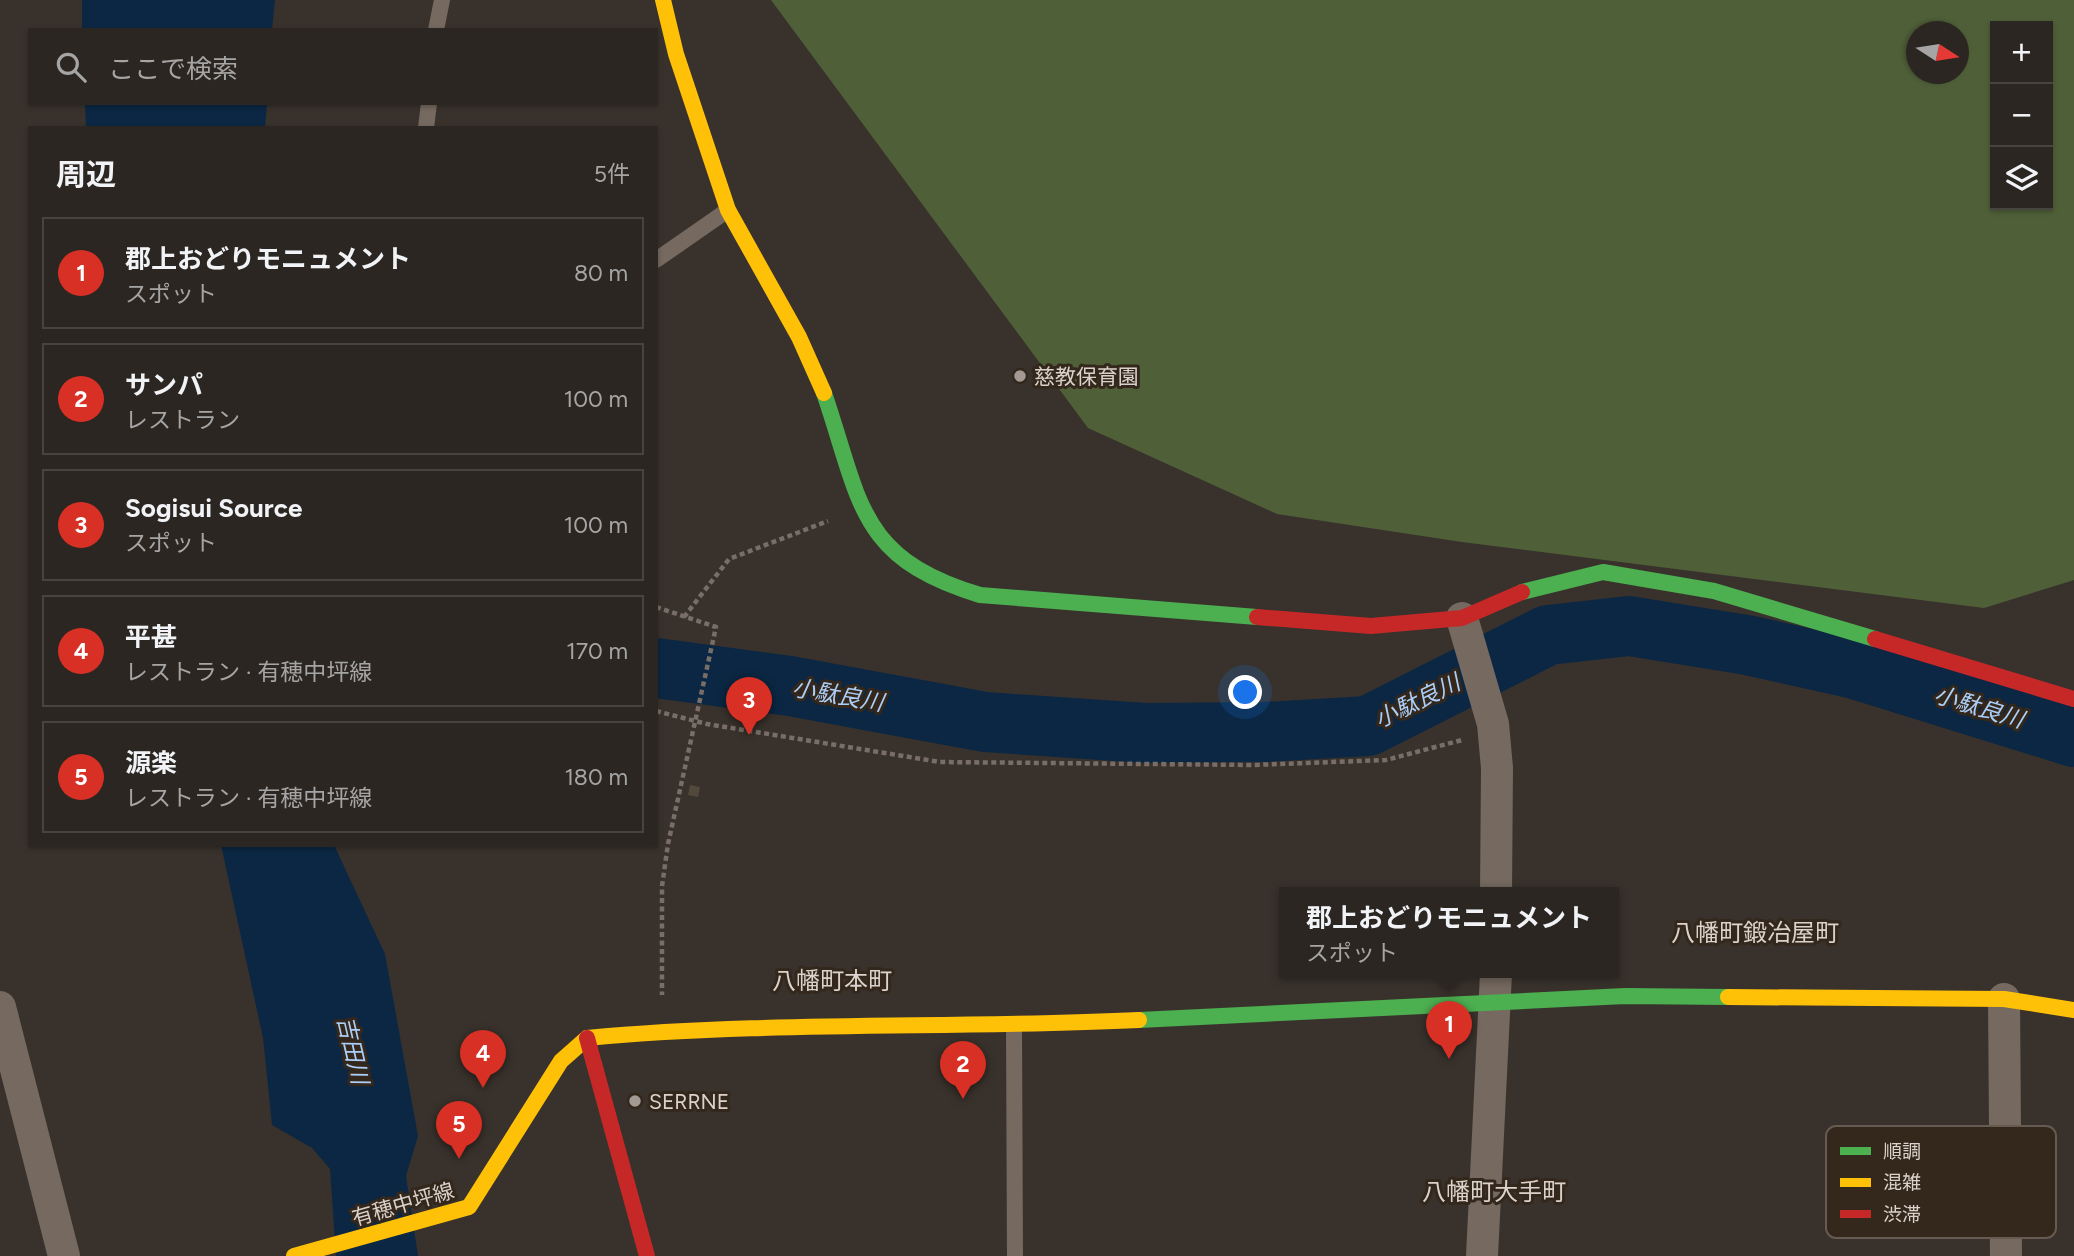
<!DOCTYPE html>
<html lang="ja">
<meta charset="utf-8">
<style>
:root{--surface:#2b2621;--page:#37322e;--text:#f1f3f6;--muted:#a6a5a5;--line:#47433f;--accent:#d93025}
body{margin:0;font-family:Figtree,"Noto Sans JP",sans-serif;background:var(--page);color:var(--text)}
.controls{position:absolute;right:21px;top:21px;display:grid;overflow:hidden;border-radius:0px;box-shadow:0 2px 5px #0004}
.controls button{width:63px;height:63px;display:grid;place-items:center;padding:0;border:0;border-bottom:2px solid var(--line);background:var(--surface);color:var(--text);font:35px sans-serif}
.compass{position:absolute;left:1906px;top:21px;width:63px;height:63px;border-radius:50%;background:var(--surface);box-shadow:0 2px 5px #0004;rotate:102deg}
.you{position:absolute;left:1246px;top:693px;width:24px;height:24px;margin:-18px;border:5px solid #fff;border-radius:50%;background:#1a73e8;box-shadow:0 0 0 10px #1a73e833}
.badge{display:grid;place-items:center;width:46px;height:46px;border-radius:50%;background:var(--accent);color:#fff;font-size:23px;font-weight:700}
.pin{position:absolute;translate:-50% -58px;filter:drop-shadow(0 2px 4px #0008)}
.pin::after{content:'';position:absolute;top:37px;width:24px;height:21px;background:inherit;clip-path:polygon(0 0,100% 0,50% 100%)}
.popup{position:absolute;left:1279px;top:887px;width:340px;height:91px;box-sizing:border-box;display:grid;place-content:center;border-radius:0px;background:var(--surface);filter:drop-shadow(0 2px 5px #0005);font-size:23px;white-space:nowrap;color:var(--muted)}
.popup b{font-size:26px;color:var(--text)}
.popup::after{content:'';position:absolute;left:50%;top:100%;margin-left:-14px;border:14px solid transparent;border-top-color:var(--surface)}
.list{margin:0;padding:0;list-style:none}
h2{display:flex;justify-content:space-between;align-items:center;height:91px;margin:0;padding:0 28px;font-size:30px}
h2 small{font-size:23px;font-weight:400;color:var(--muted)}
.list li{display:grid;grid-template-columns:46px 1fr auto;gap:21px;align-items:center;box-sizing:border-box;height:112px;margin:0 14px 14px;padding:0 14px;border:2px solid var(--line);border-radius:0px}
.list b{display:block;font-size:26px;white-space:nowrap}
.list p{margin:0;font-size:23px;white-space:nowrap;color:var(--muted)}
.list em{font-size:23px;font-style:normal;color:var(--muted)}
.icon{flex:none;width:38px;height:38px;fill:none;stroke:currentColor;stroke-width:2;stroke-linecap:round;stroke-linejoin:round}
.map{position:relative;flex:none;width:2074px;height:1256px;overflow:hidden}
.search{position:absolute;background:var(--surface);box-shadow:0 2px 5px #0004;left:28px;top:28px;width:630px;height:77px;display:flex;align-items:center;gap:18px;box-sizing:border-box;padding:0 24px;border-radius:0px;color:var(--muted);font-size:26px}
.panel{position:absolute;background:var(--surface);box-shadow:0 2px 5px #0004;left:28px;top:126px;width:630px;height:721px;border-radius:0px}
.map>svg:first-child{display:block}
</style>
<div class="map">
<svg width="2074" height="1256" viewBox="0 0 2074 1256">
<rect width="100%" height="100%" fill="#39322c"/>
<path fill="#4f6039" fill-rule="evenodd" d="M771,0H2074V580L1984,608L1462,542L1277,514L1088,428ZM1995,26H2048V205H1995ZM1916,32H1958V74H1916Z"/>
<g fill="#0b2743">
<polygon points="82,0 275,0 272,30 82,30"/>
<polygon points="85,103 267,103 265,128 86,128"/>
<polygon points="221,845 334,845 385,954 418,1136 406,1176 418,1256 336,1256 330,1169 312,1148 272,1125 263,1038"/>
</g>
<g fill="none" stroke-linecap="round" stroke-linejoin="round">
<polyline stroke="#0b2743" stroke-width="60" points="656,668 790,686 985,722 1145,733 1265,732 1368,726 1548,635 1629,626 1747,645 1855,669 2074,737"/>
</g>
<polygon fill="#52483b" points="690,785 700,787 698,797 688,795"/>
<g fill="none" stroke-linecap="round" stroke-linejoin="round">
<g stroke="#786e67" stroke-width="4.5" stroke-dasharray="5 3.5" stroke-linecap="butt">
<polyline points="656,607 716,627 668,844 662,886 662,995"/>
<polyline points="684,617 729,559 828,521"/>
<polyline points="656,711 707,724 940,762 1253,765 1386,760 1462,740"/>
</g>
<g stroke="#756960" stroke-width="16">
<polyline points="436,30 442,0"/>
<polyline points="426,128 429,103"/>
<polyline points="656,260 728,210"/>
<polyline points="1014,1026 1015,1256"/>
</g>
<g stroke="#756960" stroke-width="32">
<polyline points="1462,618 1493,724 1497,768 1496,893"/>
<polyline points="2004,999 2006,1256"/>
<polyline points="0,1007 64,1256"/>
<polyline points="1482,1256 1496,973"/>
</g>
<g stroke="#4caf50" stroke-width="16">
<path d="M824,393C861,501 857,558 980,595L1257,617"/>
<polyline points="1522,592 1603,572 1714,591 1875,639"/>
<polyline points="1139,1020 1625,996 1728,997"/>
</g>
<g stroke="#ffc107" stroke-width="16">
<polyline points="663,0 676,54 728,210 799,337 824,393"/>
<polyline points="1728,997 2004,999 2074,1010"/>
<path d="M587,1038C770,1021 956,1029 1139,1020"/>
<polyline points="294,1256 469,1207 561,1061 587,1038"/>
</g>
<g stroke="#c62828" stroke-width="16">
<polyline points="1257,617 1371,626 1462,618 1522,592"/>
<polyline points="1875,639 2074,699"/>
<polyline points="587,1038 647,1256"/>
</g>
</g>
<g fill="#a29a93" stroke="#34271c" stroke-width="2.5">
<circle cx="1020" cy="376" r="7"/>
<circle cx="635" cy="1101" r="7"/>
</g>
<g text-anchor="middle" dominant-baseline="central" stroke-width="6" stroke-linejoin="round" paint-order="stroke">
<g font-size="21" fill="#dbd2cb" stroke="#34271c" text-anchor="start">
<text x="1034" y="376">慈教保育園</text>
<text x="649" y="1101">SERRNE</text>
</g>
<g font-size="21" fill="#dbd2cb" stroke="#34271c">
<text transform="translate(403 1204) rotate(-16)">有穂中坪線</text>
</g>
<g font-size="23" font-style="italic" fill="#abcff8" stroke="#34271c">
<text transform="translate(838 695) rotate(10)">小駄良川</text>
<text transform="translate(1417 701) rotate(-26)">小駄良川</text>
<text transform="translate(1979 707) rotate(17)">小駄良川</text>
<text transform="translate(353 1050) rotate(77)">吉田川</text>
</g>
<g font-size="24" fill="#dbd2cb" stroke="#34271c">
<text x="1755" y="932">八幡町鍛冶屋町</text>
<text x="832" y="980">八幡町本町</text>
<text x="1494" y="1191">八幡町大手町</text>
</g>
</g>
<rect x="1826" y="1126" width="230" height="112" rx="10" fill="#34271c" stroke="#665a51" stroke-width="2"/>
<rect x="1840" y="1147" width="31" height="8" fill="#4caf50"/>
<rect x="1840" y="1178" width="31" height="9" fill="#ffc107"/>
<rect x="1840" y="1210" width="31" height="8" fill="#c62828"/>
<g font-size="19" fill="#dbd2cb">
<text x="1883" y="1158">順調</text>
<text x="1883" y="1189">混雑</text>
<text x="1883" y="1221">渋滞</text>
</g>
</svg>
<div class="controls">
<button>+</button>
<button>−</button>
<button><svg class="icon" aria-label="layers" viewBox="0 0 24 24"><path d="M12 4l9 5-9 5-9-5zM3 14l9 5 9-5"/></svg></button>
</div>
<svg class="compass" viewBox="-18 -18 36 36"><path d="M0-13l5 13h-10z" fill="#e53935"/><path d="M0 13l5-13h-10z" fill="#a6a5a5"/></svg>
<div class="you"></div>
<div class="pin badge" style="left:1449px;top:1059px">1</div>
<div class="popup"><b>郡上おどりモニュメント</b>スポット</div>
<div class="pin badge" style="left:963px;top:1099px">2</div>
<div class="pin badge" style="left:749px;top:735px">3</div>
<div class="pin badge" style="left:483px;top:1088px">4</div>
<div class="pin badge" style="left:459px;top:1159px">5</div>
<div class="search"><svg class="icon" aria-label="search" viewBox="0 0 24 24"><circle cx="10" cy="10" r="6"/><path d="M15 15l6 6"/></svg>ここで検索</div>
<section class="panel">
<h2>周辺<small>5件</small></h2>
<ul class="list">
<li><span class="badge">1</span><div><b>郡上おどりモニュメント</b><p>スポット</p></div><em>80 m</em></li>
<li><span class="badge">2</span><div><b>サンパ</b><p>レストラン</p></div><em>100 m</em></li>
<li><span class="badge">3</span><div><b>Sogisui Source</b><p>スポット</p></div><em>100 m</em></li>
<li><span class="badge">4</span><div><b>平甚</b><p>レストラン · 有穂中坪線</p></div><em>170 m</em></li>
<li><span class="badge">5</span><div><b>源楽</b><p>レストラン · 有穂中坪線</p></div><em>180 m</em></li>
</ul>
</section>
</div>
